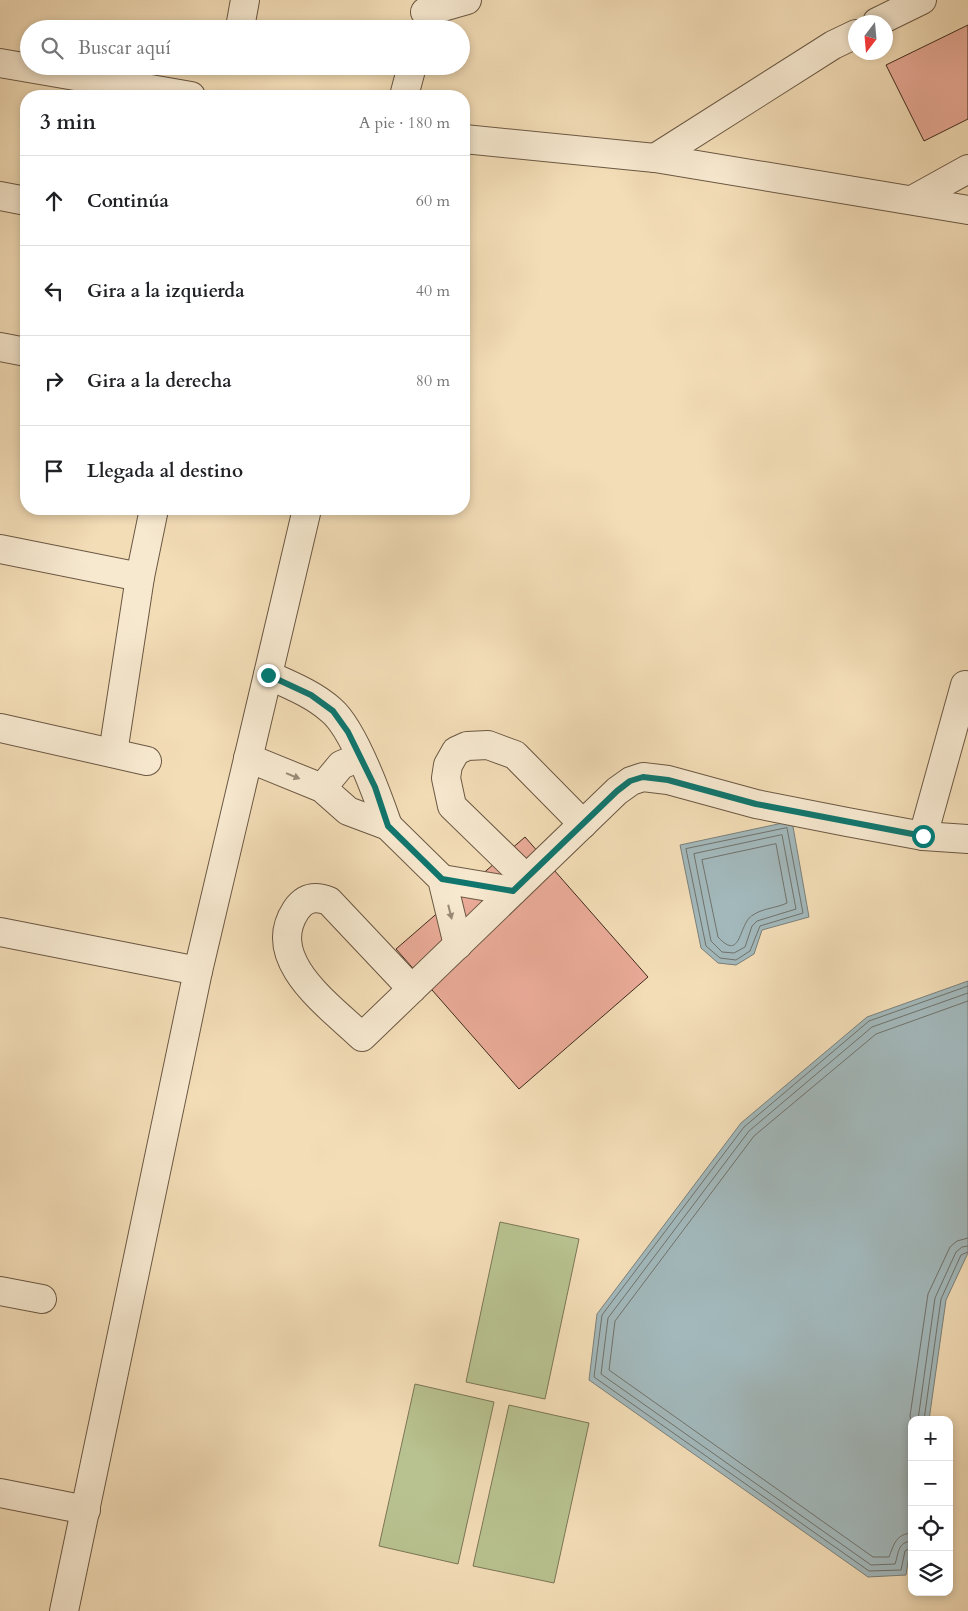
<!DOCTYPE html>
<html lang="es">
<meta charset="utf-8">
<style>
:root{--surface:#fff;--page:#f6f6f6;--text:#202124;--muted:#757577;--line:#e0e0e0}
body{margin:0;font-family:Cardo,serif;background:var(--page);color:var(--text)}
.controls{position:absolute;right:15px;bottom:15px;display:grid;overflow:hidden;border-radius:10px;box-shadow:0 2px 8px #0003}
.controls button{width:45px;height:45px;display:grid;place-items:center;padding:0;border:0;border-bottom:1px solid var(--line);background:var(--surface);color:var(--text);font:25px sans-serif}
.compass{position:absolute;left:848px;top:15px;width:45px;height:45px;border-radius:50%;background:var(--surface);box-shadow:0 2px 8px #0003;rotate:196deg}
.stop{position:absolute;width:15px;height:15px;margin:-11px;border:4px solid #0f766e;border-radius:50%;background:#fff}
.stop.end{background:#0f766e;border-color:#fff;box-shadow:0 1px 5px #0008}
.list{margin:0;padding:0;list-style:none}
h2{display:flex;justify-content:space-between;align-items:center;height:65px;margin:0;padding:0 20px;font-size:21px}
h2 small{font-size:16px;font-weight:400;color:var(--muted)}
.list li{display:grid;grid-template-columns:32px 1fr auto;gap:15px;align-items:center;box-sizing:border-box;height:90px;padding:0 20px;border-top:1px solid var(--line)}
.list b{display:block;font-size:19px;white-space:nowrap}
.list em{font-size:16px;font-style:normal;color:var(--muted)}
.icon{flex:none;width:28px;height:28px;fill:none;stroke:currentColor;stroke-width:2;stroke-linecap:round;stroke-linejoin:round}
.map{position:relative;flex:none;width:968px;height:1611px;overflow:hidden}
.search{position:absolute;background:var(--surface);box-shadow:0 2px 8px #0003;left:20px;top:20px;width:450px;height:55px;display:flex;align-items:center;gap:12px;box-sizing:border-box;padding:0 18px;border-radius:28px;color:var(--muted);font-size:19px}
.panel{position:absolute;background:var(--surface);box-shadow:0 2px 8px #0003;left:20px;top:90px;width:450px;height:425px;border-radius:20px}
.map>svg:first-child{display:block}
</style>
<div class="map">
<svg width="968" height="1611" viewBox="0 0 968 1611">
<rect width="100%" height="100%" fill="#f3ddb7"/>
<filter id="stains"><feTurbulence type="fractalNoise" baseFrequency=".004" numOctaves="4"/><feColorMatrix values="0 0 0 0 .2 0 0 0 0 .09 0 0 0 0 .02 0 0 0 .5 -.17"/></filter>
<radialGradient id="worn" r=".72"><stop offset=".6" stop-color="#630" stop-opacity="0"/><stop offset="1" stop-color="#630" stop-opacity=".3"/></radialGradient>
<g fill="#b8c290" stroke="#7b7656">
<polygon points="500,1222 579,1239 545,1399 466,1382"/>
<polygon points="415,1384 494,1402 458,1564 379,1546"/>
<polygon points="509,1405 589,1423 554,1583 473,1566"/>
</g>
<g fill="#a2b8bb" stroke="#7a807b">
<polygon points="792,821 809,917 762,930 754,954 736,965 718,963 701,948 680,845"/>
<polygon points="968,981 968,1253 946,1300 929,1420 912,1420 912,1536 906,1575 868,1577 589,1380 597,1314 741,1123 867,1017"/>
</g>
<g fill="none" stroke-linecap="round" stroke-linejoin="round">
<g stroke="#70726c" stroke-width="1">
<polygon points="787,828 803,913 760,926 750,951 736,960 720,958 706,946 686,849"/>
<polygon points="782,835 796,909 757,921 752,926 745,947 734,953 722,952 711,941 694,854"/>
<path d="M776,844L787,903C777,908 763,908 753,915C738,923 742,963 718,937L702,860Z"/>
<polyline points="918,1420 935,1298 956,1252 962,1247 968,1246"/>
<polyline points="924,1420 941,1299 961,1255 968,1252"/>
<polyline points="912,1426 910,1416 928,1294 950,1247 957,1241 968,1238"/>
<path d="M912,1533C896,1534 894,1544 889,1557H873L609,1370L615,1321L754,1136L876,1034L968,1001"/>
<path d="M912,1541C897,1542 899,1553 895,1564L871,1565L601,1374L608,1318L749,1131L872,1027L968,993"/>
<polyline points="912,1547 905,1551 901,1570 869,1571 594,1377 602,1315 744,1127 869,1021 968,986"/>
</g>
</g>
<g fill="#eaab98" stroke="#3e2b1c">
<polygon points="968,25 968,119 924,141 886,65"/>
<polygon points="525,837 648,977 519,1089 396,949"/>
</g>
<g fill="none" stroke-linecap="round" stroke-linejoin="round">
<defs>
<g id="minor">
<polyline points="425,12 467,0"/>
<polyline points="241,22 245,0"/>
<polyline points="877,22 922,0"/>
<polyline points="0,63 191,96"/>
<polyline points="404,96 412,66"/>
<polyline points="464,139 655,158 968,210"/>
<polyline points="655,158 833,45 856,34"/>
<polyline points="0,196 26,201"/>
<polyline points="912,200 968,169"/>
<polyline points="0,347 26,352"/>
<polyline points="0,549 140,577"/>
<path d="M268,675C290,685 313,694 331,710C354,729 378,797 388,826"/>
<polyline points="0,728 147,761"/>
<polyline points="113,753 140,577 154,509"/>
<polyline points="248,758 322,788 348,811 388,826 442,879 458,945"/>
<polyline points="322,788 341,765 360,757"/>
<polyline points="923,836 965,685"/>
<polyline points="526,878 452,806 446,778 448,765 456,751 467,746 488,745 515,755 583,824"/>
<polyline points="442,879 513,891"/>
<polyline points="0,932 198,971"/>
<path d="M412,989L329,901C316,896 305,897 296,910C263,960 330,1006 362,1037L617,791L631,781L643,777L668,780L756,804L847,822L923,836L968,839"/>
<polyline points="0,1291 42,1299"/>
<polyline points="0,1493 86,1510"/>
<polyline points="64,1611 198,971 307,509"/>
</g>
</defs>
<use href="#minor" stroke="#6b5843" stroke-width="30"/>
<use href="#minor" stroke="#f7e9d0" stroke-width="28"/>
</g>
<defs><path id="oneway-solid" d="M-6-.8H1V-3.2L6.5 0L1 3.2V.8H-6Z" transform="scale(1.25)"/></defs>
<g fill="#9a8a76">
<use href="#oneway-solid" transform="translate(293 776) rotate(22)"/>
<use href="#oneway-solid" transform="translate(450 912) rotate(76)"/>
</g>
<g fill="none" stroke-linecap="round" stroke-linejoin="round">
<polyline stroke="#0f766e" stroke-width="6" points="268,675 311,695 333,711 348,732 375,787 388,826 442,879 513,891 617,791 630,781 643,777 668,780 756,804 923,836"/>
</g>
<rect width="100%" height="100%" filter="url(#stains)"/>
<rect width="100%" height="100%" fill="url(#worn)"/>
</svg>
<div class="controls">
<button>+</button>
<button>−</button>
<button><svg class="icon" aria-label="locate" viewBox="0 0 24 24"><circle cx="12" cy="12" r="6"/><path d="M12 2v4M12 18v4M2 12h4M18 12h4"/></svg></button>
<button><svg class="icon" aria-label="layers" viewBox="0 0 24 24"><path d="M12 4l9 5-9 5-9-5zM3 14l9 5 9-5"/></svg></button>
</div>
<svg class="compass" viewBox="-18 -18 36 36"><path d="M0-13l5 13h-10z" fill="#e53935"/><path d="M0 13l5-13h-10z" fill="#757577"/></svg>
<div class="stop" style="left:923px;top:836px"></div>
<div class="stop end" style="left:268px;top:675px"></div>
<div class="search"><svg class="icon" aria-label="search" viewBox="0 0 24 24"><circle cx="10" cy="10" r="6"/><path d="M15 15l6 6"/></svg>Buscar aquí</div>
<section class="panel">
<h2>3 min<small>A pie · 180 m</small></h2>
<ul class="list">
<li><svg class="icon" aria-label="ahead" viewBox="0 0 24 24"><path d="M12 20V5M6 11l6-6 6 6"/></svg><div><b>Continúa</b></div><em>60 m</em></li>
<li><svg class="icon" aria-label="left" viewBox="0 0 24 24"><path d="M17 20v-9H6M10 6l-5 5 5 5"/></svg><div><b>Gira a la izquierda</b></div><em>40 m</em></li>
<li><svg class="icon" aria-label="right" viewBox="0 0 24 24"><path d="M7 20v-9h11M14 6l5 5-5 5"/></svg><div><b>Gira a la derecha</b></div><em>80 m</em></li>
<li><svg class="icon" aria-label="arrive" viewBox="0 0 24 24"><path d="M6 21V4h12l-3 4 3 4H6"/></svg><div><b>Llegada al destino</b></div></li>
</ul>
</section>
</div>
